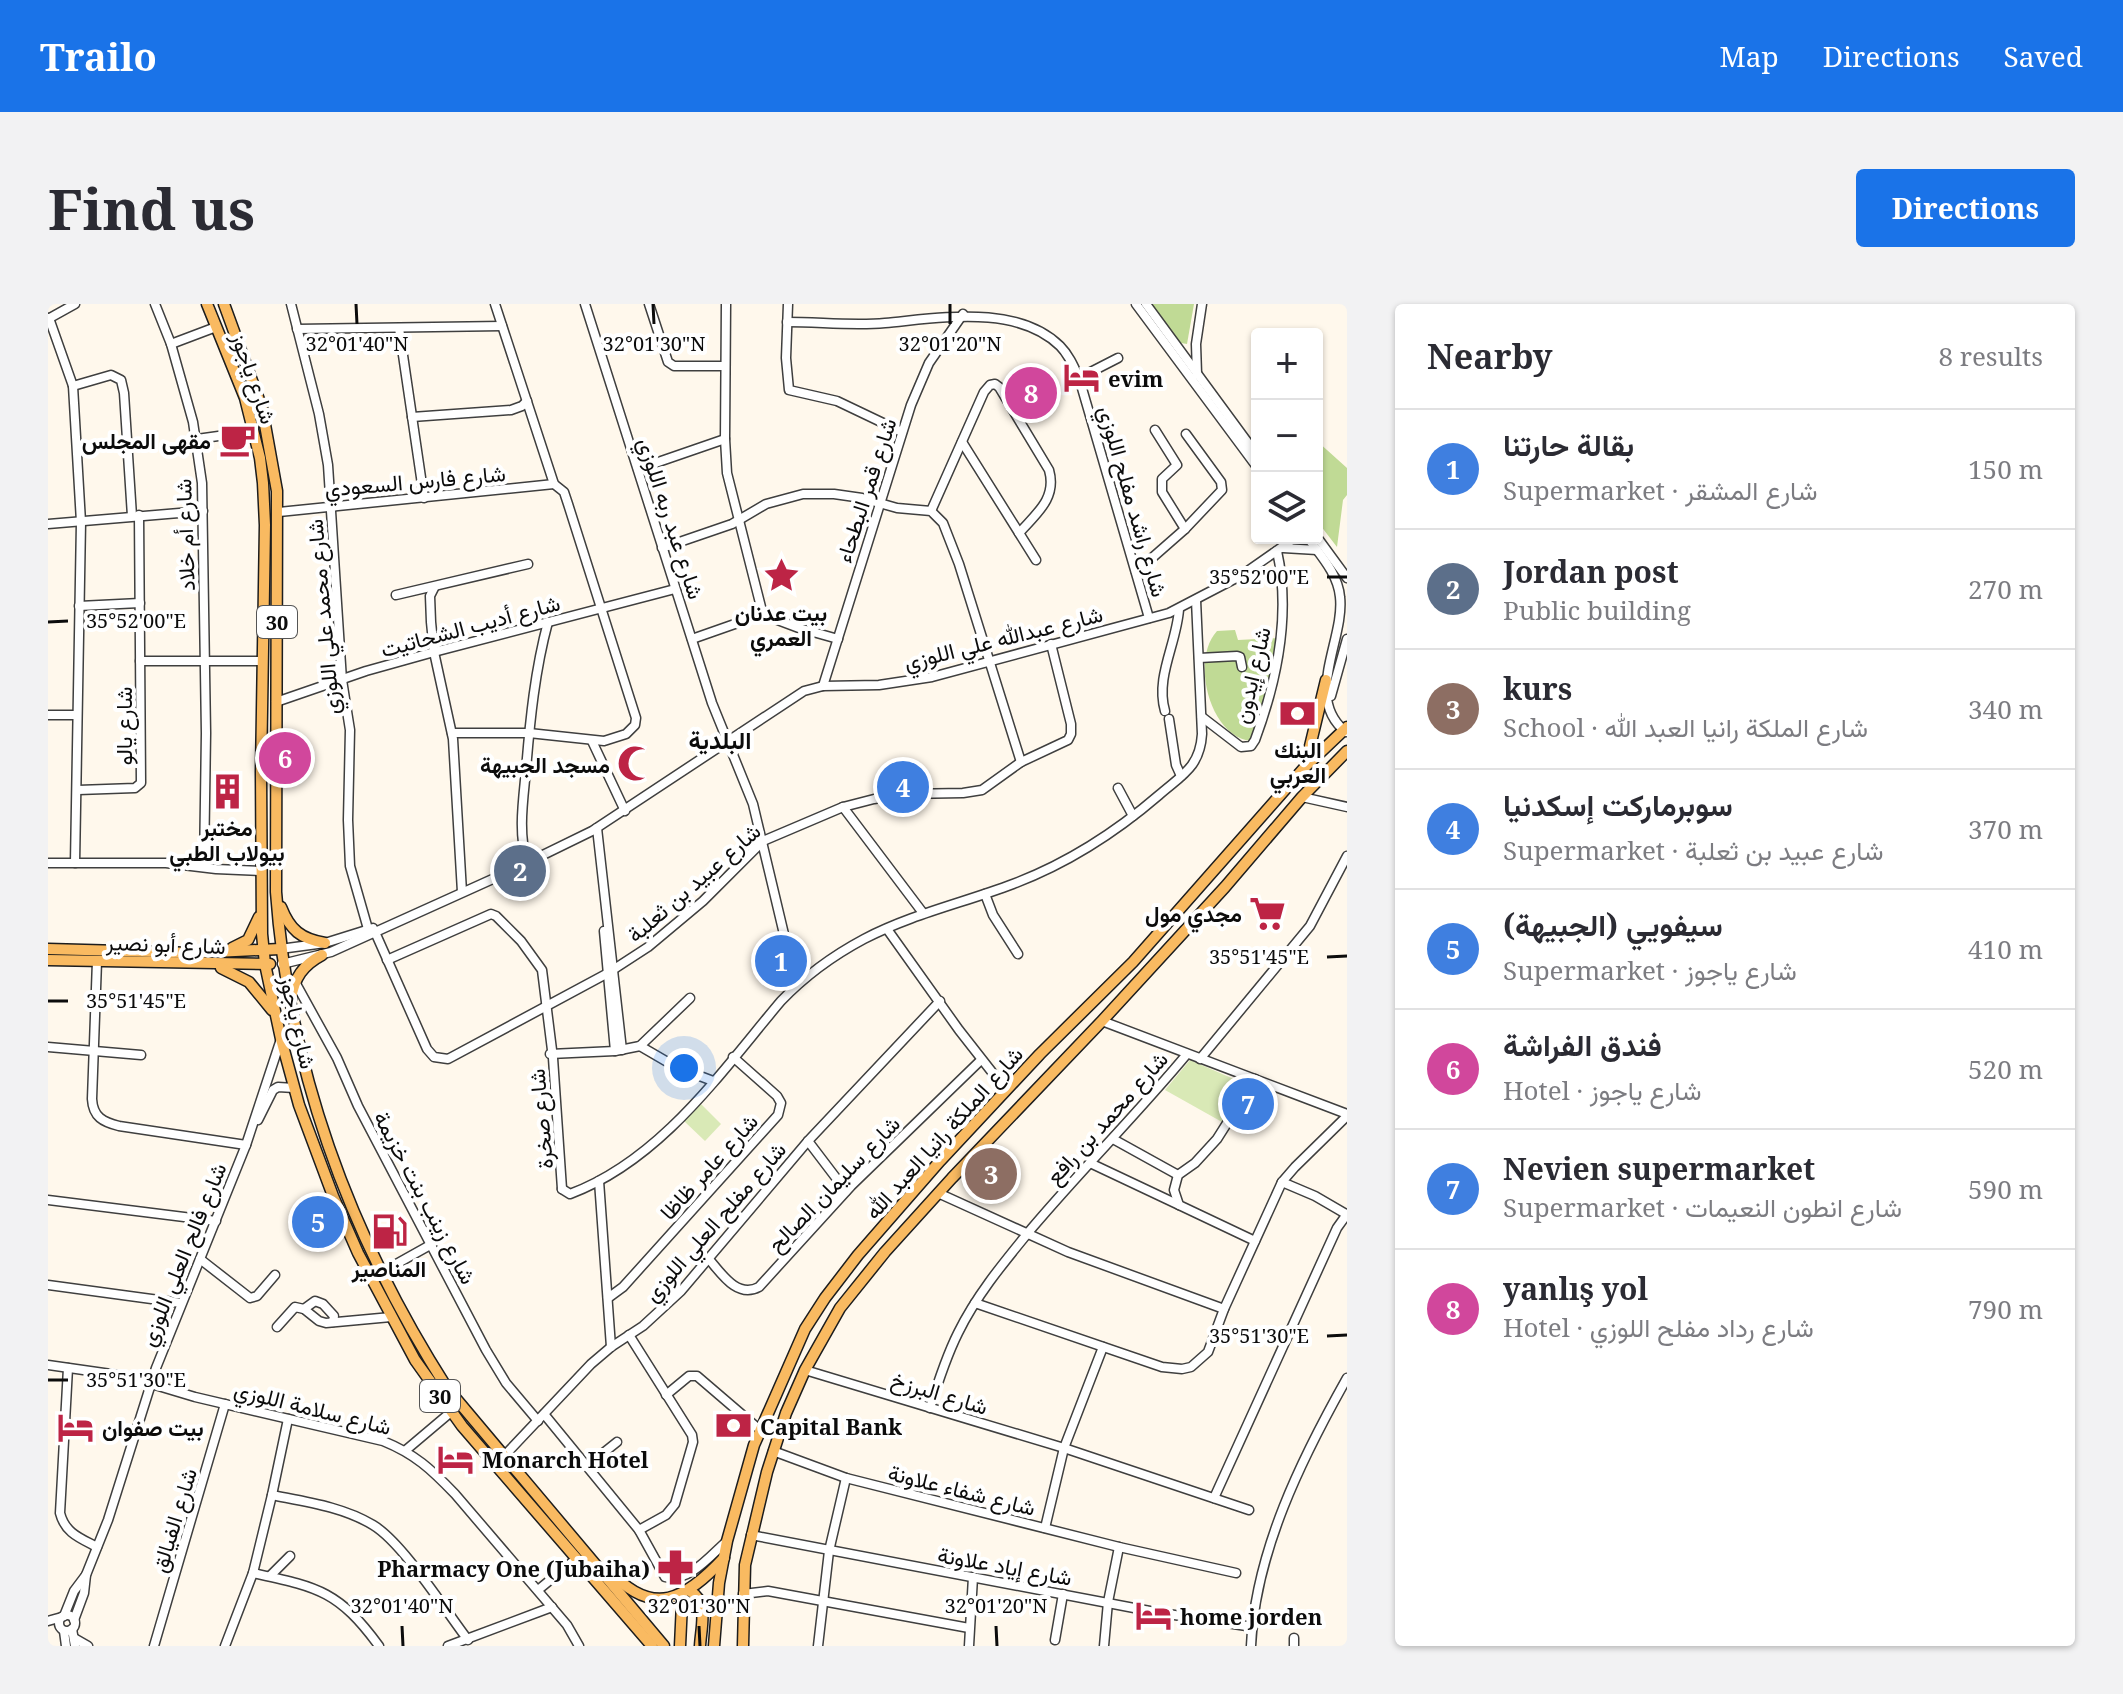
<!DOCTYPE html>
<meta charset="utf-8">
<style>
:root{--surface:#fff;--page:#f2f2f3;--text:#2b2b33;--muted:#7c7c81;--line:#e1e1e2;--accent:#1a73e8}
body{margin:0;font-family:"Noto Serif",Vazirmatn,serif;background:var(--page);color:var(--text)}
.controls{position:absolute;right:24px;top:24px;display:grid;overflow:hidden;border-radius:8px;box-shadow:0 2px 6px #0004}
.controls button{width:72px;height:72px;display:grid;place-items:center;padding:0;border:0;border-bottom:2px solid var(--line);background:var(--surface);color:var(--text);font:40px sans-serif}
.you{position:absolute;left:636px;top:764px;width:28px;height:28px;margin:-20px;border:6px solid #fff;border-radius:50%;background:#1a73e8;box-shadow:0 0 0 12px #1a73e833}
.badge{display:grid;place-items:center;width:52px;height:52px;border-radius:50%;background:var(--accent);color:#fff;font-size:26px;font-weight:700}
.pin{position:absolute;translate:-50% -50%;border:4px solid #fff;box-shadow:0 2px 8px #0006}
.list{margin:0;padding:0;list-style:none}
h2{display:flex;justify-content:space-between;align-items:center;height:104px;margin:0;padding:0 32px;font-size:34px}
h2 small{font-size:26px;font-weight:400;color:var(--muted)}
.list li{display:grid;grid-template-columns:52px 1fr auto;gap:24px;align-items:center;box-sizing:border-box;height:120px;padding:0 32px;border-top:2px solid var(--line)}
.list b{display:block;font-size:30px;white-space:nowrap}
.list p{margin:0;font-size:26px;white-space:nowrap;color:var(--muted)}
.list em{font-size:26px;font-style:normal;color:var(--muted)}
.icon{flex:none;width:44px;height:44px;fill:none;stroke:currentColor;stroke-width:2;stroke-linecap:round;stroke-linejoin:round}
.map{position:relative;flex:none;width:1299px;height:1342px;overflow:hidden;border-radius:8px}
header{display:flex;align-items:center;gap:48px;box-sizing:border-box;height:112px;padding:0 40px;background:var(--accent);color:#fff}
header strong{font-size:38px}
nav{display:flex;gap:44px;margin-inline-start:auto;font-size:28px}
.intro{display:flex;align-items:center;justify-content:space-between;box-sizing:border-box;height:192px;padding:0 48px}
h1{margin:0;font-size:56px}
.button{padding:20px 36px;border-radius:8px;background:var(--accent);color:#fff;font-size:28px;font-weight:700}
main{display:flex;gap:48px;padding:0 48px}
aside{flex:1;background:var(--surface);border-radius:8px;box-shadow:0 2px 6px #0004}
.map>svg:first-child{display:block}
</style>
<header>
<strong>Trailo</strong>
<nav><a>Map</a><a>Directions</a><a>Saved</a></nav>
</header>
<div class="intro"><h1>Find us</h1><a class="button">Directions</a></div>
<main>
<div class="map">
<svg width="1299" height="1342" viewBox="0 0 1299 1342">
<rect width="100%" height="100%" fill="#fff8ec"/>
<g fill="#d9e9b6">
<polygon points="1142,756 1195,779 1174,818 1117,786"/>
<polygon points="653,800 673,820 657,837 636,817"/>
</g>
<g fill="#c0da95">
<polygon points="1103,0 1146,0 1139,40 1133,39"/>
<polygon points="1269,137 1299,164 1299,191 1295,196 1289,243 1269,217"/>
<path d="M1187,326L1190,336L1231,334L1229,356L1204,437C1162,434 1142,356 1169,327Z"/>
</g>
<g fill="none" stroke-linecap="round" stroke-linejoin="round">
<defs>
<g id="minor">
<polyline points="107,0 123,40 145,118 154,179 158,429 156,563"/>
<polyline points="243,0 271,110 280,161 294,376 302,426 300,516 302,562 320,625"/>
<polyline points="537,0 664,399 705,500 745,668 751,679"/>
<polyline points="601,0 620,58 626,62 677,62"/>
<polyline points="740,0 738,54 741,86 789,97 854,128"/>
<polyline points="1088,0 1209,163"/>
<polyline points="1098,0 1209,151"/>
<polyline points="1,14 25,82 33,218 27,559"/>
<polyline points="0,15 27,0"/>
<path d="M739,18C772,18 805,22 837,19C893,14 969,0 1012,42C1021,51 1026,63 1031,74L1101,314"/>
<polyline points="351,24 376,194"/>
<polyline points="249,25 454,22"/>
<polyline points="123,40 168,23"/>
<polyline points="1149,70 1148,40 1154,0"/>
<polyline points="1031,74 1070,54"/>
<polyline points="25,82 63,71 73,76 76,89 84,212"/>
<polyline points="364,113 463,106 474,102 479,97"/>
<polyline points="1107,126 1129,161 1114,175 1114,188 1137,225"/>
<polyline points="149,135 206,127"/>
<polyline points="914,138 988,256"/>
<polyline points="590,165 677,135"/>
<path d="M883,207L936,88L942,81L947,80L951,83L1001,166C1009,194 989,209 971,229"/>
<polyline points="231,208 506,180"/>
<polyline points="0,220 155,207"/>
<polyline points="1269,233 1299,274"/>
<path d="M1260,234C1273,252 1290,270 1292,293C1297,335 1255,394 1298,428"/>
<polyline points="614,244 684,220 718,200 755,190 786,190 814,194 849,204 883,207 895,219 911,260 973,458"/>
<polyline points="1235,244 1269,246"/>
<polyline points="1088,268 1137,225 1174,186 1173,178 1138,130"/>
<polyline points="386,284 382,292 383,318 386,348 405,435 414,588"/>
<polyline points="348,291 480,260"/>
<polyline points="31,302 92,299"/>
<polyline points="711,309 751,324 790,335"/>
<polyline points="644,335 701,315 711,309 713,303 679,169 677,135 678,0"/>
<polyline points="1151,354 1189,352 1192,353 1194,363"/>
<polyline points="92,357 213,357"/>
<polyline points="775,382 863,101 881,59 915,10"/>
<polyline points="1283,392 1299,335"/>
<polyline points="228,398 318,367 386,348 627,285"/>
<path d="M1117,407C1107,373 1129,339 1131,305"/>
<polyline points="0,411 28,411"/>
<path d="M1154,413L1193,443L1203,442L1207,436C1229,377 1243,310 1229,247"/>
<polyline points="1121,415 1128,461 1133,472"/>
<polyline points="404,429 481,429 556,437 578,430 587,421 588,414 520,200 516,188 506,180 447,0"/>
<polyline points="544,437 577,507"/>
<polyline points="1070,484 1085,512"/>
<polyline points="30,486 87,484 93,479 91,211"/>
<polyline points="1254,493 1299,503"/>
<polyline points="795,503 875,609"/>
<polyline points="549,524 574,746"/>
<polyline points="0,559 118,559 168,565 212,567"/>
<path d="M479,559C470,528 475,498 478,466C482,416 487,366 500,318"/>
<polyline points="937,590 945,611 970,650"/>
<polyline points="839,625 911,726 958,786"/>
<polyline points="556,627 567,747"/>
<polyline points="327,628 379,745 386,753 400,755 560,669 600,643 655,597 715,537 795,503 826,495 857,490 915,489 934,486 973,458 1020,436 1023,430 1023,420 1003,340"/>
<polyline points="232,645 277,639 325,624"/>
<polyline points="339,656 443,610 448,612 473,637 494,666 505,754 514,885"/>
<path d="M49,657L44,795C45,813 55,818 71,822L198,841"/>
<polyline points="234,660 283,648 458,569 544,527 756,387 775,382 831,381 884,373 1121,309 1194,271 1247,234"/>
<polyline points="247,678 289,754 310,802 438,1046 458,1079 490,1117"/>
<polyline points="1054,717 1299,810"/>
<polyline points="592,742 628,763 665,777"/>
<polyline points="0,743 93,751"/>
<polyline points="502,750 567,747 592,742 642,694"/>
<polyline points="1152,755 1262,622 1299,552"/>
<polyline points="1207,775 1169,835 1147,859 1130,871 1126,886 1131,901 1207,937"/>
<polyline points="210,816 225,786 230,783 246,784"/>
<polyline points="1065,835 1130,871"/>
<polyline points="760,837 798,887"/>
<polyline points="1042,859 1131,901"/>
<polyline points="551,877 563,1043"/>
<polyline points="1234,878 1267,892 1298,910"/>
<path d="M514,885L522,890C613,856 673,768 733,697C756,673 786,651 816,635C864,610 915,599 965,580C1018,560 1068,528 1111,491C1134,471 1152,463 1154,430L1148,296"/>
<polyline points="890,889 1020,948 1176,1005"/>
<polyline points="0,896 168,917"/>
<path d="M660,954C673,969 689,995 711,983L803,882L933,756"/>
<polyline points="152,955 202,994 209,992 227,971"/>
<polyline points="334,968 384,940"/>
<polyline points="0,981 133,999"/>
<polyline points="560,994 575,983 730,811 733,799 729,792 685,753"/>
<polyline points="927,999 1114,1063 1134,1065 1143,1063 1160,1048 1176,1005 1234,878 1247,863 1299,812"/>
<polyline points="256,1005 271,1017 278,1019 343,1013"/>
<polyline points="229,1023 247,1003 256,1005 267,997 275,1000 286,1012 285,1018"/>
<polyline points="581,1031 644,1131 645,1138 627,1200 618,1211 591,1226"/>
<path d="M0,1061L77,1072L147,1093L335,1137C367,1150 383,1165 407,1190L519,1321L531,1342"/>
<path d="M20,1064L12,1209C17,1229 32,1234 49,1243"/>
<polyline points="757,1066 1016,1144 1201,1206"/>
<polyline points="618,1091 641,1072 649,1072 712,1126"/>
<path d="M882,1104C890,1078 898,1053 910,1029C929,990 957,957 984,924C1034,865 1089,810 1139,750"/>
<path d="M496,1110L591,1226L617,1273C641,1279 662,1252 679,1237"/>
<polyline points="358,1146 403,1108"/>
<polyline points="725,1147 798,1174"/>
<polyline points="457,1151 543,1060 563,1043 595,1022 633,987 760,837 892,697"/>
<polyline points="539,1162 569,1138"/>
<path d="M224,1191C259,1198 295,1203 325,1221C355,1239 397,1306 420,1336"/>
<polyline points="1166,1194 1289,924 1299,910"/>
<polyline points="997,1224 1016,1144 1055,1043"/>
<polyline points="703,1231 1107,1308 1205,1323"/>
<path d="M205,1269C269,1283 290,1286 331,1342"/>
<polyline points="222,1272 242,1252"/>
<polyline points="490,1286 529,1254"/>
<polyline points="695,1290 720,1287 921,1324"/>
<circle cx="19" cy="1319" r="8"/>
<polyline points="16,1312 26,1287 38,1271"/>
<polyline points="26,1316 36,1289 38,1271 60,1216 108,1064 198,841 233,735"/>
<polyline points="0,1317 14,1313"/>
<polyline points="24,1325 27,1342"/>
<polyline points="16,1327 18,1342"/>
<polyline points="26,1334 40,1342"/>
<polyline points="1246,1334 1246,1342"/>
<polyline points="1007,1336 1015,1290"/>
<polyline points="106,1342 177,1100"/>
<polyline points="177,1342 205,1269 224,1191 240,1115"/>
<polyline points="400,1342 504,1303"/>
<polyline points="770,1342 781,1247 798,1174 1071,1243 1188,1269"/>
<polyline points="921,1342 925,1273"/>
<polyline points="1056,1342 1060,1298 1071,1243"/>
<path d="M1203,1342C1207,1248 1254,1154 1299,1074"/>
</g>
<g id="major">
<polyline points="159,0 197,94 212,154 215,179 217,221 213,468 214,630 217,660 233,735 251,801 285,892 310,949 367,1056 414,1122 604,1342"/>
<path d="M176,0L214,104L229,187L228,588C241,768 302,932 399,1084L616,1342"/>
<polyline points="1257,463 1278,376"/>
<path d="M233,603C242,626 253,635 277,639"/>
<polyline points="184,644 200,636 211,613"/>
<polyline points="0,645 146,649 232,645"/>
<polyline points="0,656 222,660"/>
<polyline points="173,664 201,678 224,706"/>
<path d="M243,695C246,674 255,661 274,651"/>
<path d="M561,1266C605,1315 638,1295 676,1254"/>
<path d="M642,1287C661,1298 653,1323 652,1342"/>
<polyline points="631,1291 634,1299 632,1342"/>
<polyline points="666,1342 671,1279 679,1237 706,1141 757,1025 777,994 810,951 892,857 992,750 1085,658 1257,463 1299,423"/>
<polyline points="695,1342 697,1261 719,1168 738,1109 757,1066 792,1004 837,948 904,874 1054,717 1177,583 1254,493 1299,447"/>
</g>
</defs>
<use href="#minor" stroke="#3f3f3f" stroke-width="11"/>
<use href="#major" stroke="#1d1d1d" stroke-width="13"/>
<use href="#minor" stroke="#fff" stroke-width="8"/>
<use href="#major" stroke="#f9ba61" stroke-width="10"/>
</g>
<path fill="none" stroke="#0c0c0c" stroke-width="3" d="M308,0L309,20M605,0L606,20M902,0V20M1279,273H1299M0,318L20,317M1279,653L1299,652M0,697H20M1279,1032L1299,1031M0,1076H20M354,1322L355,1342M651,1322L652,1342M948,1322L949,1342"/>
<defs>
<symbol id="hotel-bare" viewBox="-9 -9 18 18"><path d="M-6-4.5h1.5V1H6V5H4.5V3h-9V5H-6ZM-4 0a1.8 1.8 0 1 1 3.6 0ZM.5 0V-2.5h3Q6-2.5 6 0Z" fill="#bd2445" stroke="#fff" stroke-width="2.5" paint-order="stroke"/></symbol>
<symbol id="cafe-bare" viewBox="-9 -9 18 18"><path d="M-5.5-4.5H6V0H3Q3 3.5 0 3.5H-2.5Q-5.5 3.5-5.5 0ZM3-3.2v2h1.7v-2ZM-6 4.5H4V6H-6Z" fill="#bd2445" stroke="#fff" stroke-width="2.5" paint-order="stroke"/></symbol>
<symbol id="sight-bare" viewBox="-9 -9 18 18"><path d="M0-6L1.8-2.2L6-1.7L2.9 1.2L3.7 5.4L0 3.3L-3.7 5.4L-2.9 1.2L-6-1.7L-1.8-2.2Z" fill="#bd2445" stroke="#fff" stroke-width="2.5" paint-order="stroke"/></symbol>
<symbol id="bank-bare" viewBox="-9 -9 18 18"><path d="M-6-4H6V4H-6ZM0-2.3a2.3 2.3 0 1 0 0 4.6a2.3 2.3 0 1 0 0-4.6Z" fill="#bd2445" stroke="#fff" stroke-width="2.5" paint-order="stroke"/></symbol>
<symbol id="mosque-bare" viewBox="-9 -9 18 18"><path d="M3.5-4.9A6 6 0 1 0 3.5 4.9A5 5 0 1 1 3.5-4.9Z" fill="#bd2445" stroke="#fff" stroke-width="2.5" paint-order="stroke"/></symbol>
<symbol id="building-bare" viewBox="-9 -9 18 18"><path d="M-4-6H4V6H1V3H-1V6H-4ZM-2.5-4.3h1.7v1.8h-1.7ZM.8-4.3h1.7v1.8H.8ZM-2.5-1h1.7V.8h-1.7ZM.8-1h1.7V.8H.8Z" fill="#bd2445" stroke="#fff" stroke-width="2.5" paint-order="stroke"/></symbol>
<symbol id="supermarket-bare" viewBox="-9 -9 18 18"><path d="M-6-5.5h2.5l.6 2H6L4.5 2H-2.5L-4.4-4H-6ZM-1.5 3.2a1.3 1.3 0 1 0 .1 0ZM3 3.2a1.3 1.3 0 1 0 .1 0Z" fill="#bd2445" stroke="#fff" stroke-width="2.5" paint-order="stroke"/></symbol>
<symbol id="fuel-bare" viewBox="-9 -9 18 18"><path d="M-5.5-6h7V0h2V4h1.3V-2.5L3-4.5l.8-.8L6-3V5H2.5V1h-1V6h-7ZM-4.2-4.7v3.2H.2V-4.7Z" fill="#bd2445" stroke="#fff" stroke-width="2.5" paint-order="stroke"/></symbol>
<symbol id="pharmacy-bare" viewBox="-9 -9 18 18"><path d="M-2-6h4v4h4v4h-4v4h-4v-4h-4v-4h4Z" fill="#bd2445" stroke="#fff" stroke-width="2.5" paint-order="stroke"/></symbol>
</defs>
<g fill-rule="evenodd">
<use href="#hotel-bare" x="1008" y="48" width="51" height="51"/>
<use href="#cafe-bare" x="164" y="110" width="51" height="51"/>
<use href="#sight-bare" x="708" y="246" width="51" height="51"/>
<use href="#bank-bare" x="1224" y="384" width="51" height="51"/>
<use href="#mosque-bare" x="562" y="434" width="51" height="51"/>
<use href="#building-bare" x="154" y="462" width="51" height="51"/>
<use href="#supermarket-bare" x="1194" y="584" width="51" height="51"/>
<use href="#fuel-bare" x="316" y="902" width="51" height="51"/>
<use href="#bank-bare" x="660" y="1096" width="51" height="51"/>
<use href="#hotel-bare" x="2" y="1098" width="51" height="51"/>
<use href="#hotel-bare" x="382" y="1130" width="51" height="51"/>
<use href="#pharmacy-bare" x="602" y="1238" width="51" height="51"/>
<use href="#hotel-bare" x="1080" y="1286" width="51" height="51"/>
</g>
<g text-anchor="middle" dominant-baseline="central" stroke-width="8" stroke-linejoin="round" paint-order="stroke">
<g fill="#fff" stroke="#555" stroke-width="2">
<rect x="209" y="302" width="40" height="32" rx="6"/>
<rect x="372" y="1076" width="40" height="32" rx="6"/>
</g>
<g font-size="20" font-weight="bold" fill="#0c0c0c">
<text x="229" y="318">30</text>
<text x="392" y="1092">30</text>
</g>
<g font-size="22" fill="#0c0c0c" stroke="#fff">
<text transform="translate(207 74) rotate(71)">شارع ياجوز</text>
<text transform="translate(367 176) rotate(-5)">شارع فارس السعودي</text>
<text transform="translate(817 186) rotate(-72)">شارع قمر البطحاء</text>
<text transform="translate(1086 197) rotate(74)">شارع راشد مفلح اللوزي</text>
<text transform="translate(624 214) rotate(72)">شارع عبد ربه اللوزي</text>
<text transform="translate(136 231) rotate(-92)">شارع أم خلاد</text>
<text transform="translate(274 313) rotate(-95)">شارع محمد علي اللوزي</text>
<text transform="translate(422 321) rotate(-15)">شارع أديب الشحاتيت</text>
<text transform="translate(955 333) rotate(-14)">شارع عبدالله علي اللوزي</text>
<text transform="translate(1203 371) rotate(-77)">شارع إيدون</text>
<text transform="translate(75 422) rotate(-90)">شارع يالو</text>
<text transform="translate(645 578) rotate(-41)">شارع عبيد بن ثعلبة</text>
<text transform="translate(118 639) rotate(2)">شارع أبو نصير</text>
<text transform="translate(251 718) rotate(77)">شارع ياجوز</text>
<text transform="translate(1058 813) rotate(-48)">شارع محمد بن رافع</text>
<text transform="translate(492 815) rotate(-95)">شارع صخرة</text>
<text transform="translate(895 828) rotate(-48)">شارع الملكة رانيا العبد الله</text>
<text transform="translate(660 862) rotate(-48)">شارع عامر ظاظا</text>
<text transform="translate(785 879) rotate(-46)">شارع سليمان الصالح</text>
<text transform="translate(378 893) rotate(62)">شارع زينب بنت خزيمة</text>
<text transform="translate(666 917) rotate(-49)">شارع مفلح العلي اللوزي</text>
<text transform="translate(134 950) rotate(-68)">شارع فالح العلي اللوزي</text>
<text transform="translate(892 1088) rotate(17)">شارع البرزخ</text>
<text transform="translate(265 1103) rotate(14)">شارع سلامة اللوزي</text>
<text transform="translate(914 1185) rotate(14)">شارع شفاء علاونة</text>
<text transform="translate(125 1216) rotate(-73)">شارع الفيالق</text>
<text transform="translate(957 1261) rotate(10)">شارع إياد علاونة</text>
</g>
<g font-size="22" font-weight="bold" fill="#0c0c0c" stroke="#fff" text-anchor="start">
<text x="1060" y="74">evim</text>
<text x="163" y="136" text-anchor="end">مقهى المجلس</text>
<text x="733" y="308" text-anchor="middle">بيت عدنان<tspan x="733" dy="25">العمري</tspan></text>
<text x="1250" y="445" text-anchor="middle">البنك<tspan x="1250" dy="25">العربي</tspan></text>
<text x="562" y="460" text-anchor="end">مسجد الجبيهة</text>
<text x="179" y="523" text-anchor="middle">مختبر<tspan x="179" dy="25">بيولاب الطبي</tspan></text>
<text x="1194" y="609" text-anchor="end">مجدي مول</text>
<text x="341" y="964" text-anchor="middle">المناصير</text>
<text x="712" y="1122">Capital Bank</text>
<text x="54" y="1123">بيت صفوان</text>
<text x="434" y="1155">Monarch Hotel</text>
<text x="602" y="1264" text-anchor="end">Pharmacy One (Jubaiha)</text>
<text x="1132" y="1312">home jorden</text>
</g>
<g font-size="24" font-weight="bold" fill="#0c0c0c" stroke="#fff">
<text x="672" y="435">البلدية</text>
</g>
</g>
<g font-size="20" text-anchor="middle" fill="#0c0c0c" stroke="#fff" stroke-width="8" stroke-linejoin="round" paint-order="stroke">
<text x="309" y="47">32°01'40"N</text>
<text x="606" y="47">32°01'30"N</text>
<text x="902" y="47">32°01'20"N</text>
<text x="1211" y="280">35°52'00"E</text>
<text x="88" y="324">35°52'00"E</text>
<text x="1211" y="660">35°51'45"E</text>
<text x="88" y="704">35°51'45"E</text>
<text x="1211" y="1039">35°51'30"E</text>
<text x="88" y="1083">35°51'30"E</text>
<text x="354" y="1309">32°01'40"N</text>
<text x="651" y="1309">32°01'30"N</text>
<text x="948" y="1309">32°01'20"N</text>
</g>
</svg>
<div class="controls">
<button>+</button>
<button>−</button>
<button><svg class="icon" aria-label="layers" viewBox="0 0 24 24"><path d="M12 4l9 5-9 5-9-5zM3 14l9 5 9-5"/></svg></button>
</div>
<div class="you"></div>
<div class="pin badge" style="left:733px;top:657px;background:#3f7fe0">1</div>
<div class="pin badge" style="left:472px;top:567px;background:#5c6f8a">2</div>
<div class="pin badge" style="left:943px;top:870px;background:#8d6e63">3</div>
<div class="pin badge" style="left:855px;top:483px;background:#3f7fe0">4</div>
<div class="pin badge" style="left:270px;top:918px;background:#3f7fe0">5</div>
<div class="pin badge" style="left:237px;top:454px;background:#d1479c">6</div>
<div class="pin badge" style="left:1200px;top:800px;background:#3f7fe0">7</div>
<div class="pin badge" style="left:983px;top:89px;background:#d1479c">8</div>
</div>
<aside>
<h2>Nearby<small>8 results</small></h2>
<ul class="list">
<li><span class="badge" style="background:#3f7fe0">1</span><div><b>بقالة حارتنا</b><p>Supermarket · شارع المشقر</p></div><em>150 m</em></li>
<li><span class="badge" style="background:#5c6f8a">2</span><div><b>Jordan post</b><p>Public building</p></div><em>270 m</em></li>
<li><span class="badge" style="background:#8d6e63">3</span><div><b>kurs</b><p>School · شارع الملكة رانيا العبد الله</p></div><em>340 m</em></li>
<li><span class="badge" style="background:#3f7fe0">4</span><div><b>سوبرماركت إسكدنيا</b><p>Supermarket · شارع عبيد بن ثعلبة</p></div><em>370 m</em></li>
<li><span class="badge" style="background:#3f7fe0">5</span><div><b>سيفويي (الجبيهة)</b><p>Supermarket · شارع ياجوز</p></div><em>410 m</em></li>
<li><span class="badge" style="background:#d1479c">6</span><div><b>فندق الفراشة</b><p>Hotel · شارع ياجوز</p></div><em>520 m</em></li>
<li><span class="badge" style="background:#3f7fe0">7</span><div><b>Nevien supermarket</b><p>Supermarket · شارع انطون النعيمات</p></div><em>590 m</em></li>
<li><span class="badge" style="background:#d1479c">8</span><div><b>yanlış yol</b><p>Hotel · شارع رداد مفلح اللوزي</p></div><em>790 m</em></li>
</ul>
</aside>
</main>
